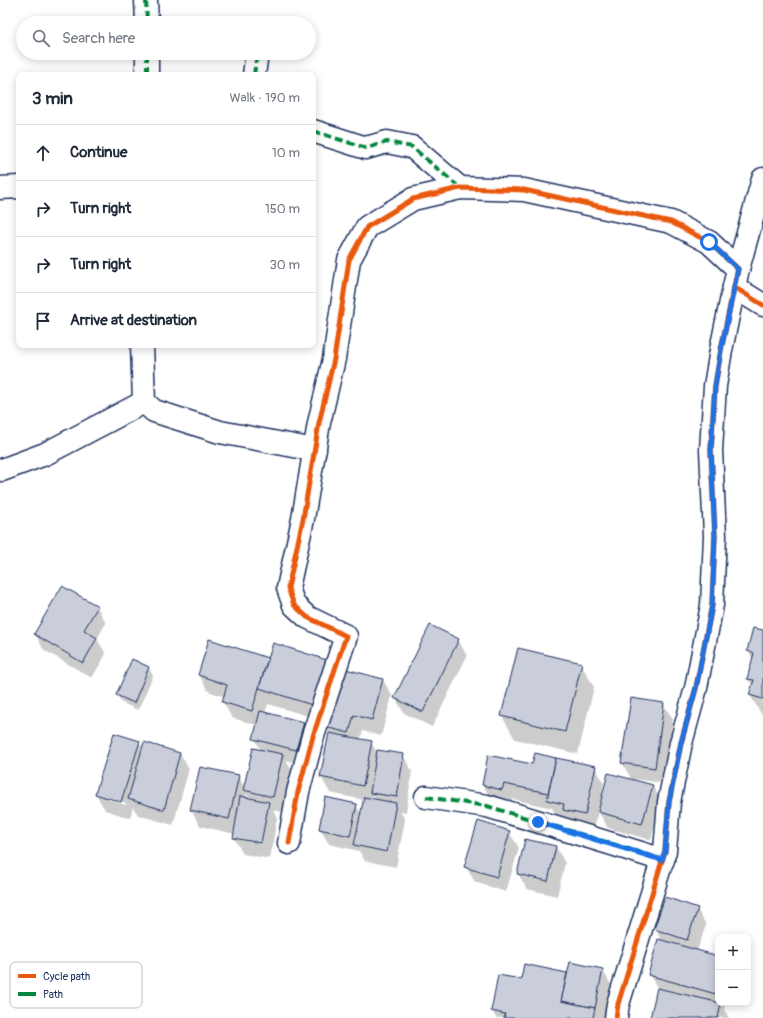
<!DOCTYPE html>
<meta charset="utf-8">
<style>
:root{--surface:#fff;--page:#f6f6f7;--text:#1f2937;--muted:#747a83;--line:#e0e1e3}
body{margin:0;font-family:Pangolin,sans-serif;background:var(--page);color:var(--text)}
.controls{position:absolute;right:12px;bottom:12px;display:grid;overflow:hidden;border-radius:8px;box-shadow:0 2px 10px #0003}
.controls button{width:36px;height:36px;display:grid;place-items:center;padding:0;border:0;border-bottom:1px solid var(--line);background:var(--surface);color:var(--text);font:20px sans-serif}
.stop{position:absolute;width:12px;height:12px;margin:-9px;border:3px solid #1a73e8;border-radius:50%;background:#fff}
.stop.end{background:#1a73e8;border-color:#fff;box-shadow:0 1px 4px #0008}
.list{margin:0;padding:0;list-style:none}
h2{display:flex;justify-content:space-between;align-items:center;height:52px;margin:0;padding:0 16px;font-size:17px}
h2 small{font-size:13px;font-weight:400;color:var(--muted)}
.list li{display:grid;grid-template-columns:26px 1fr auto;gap:12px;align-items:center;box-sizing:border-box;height:56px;padding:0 16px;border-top:1px solid var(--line)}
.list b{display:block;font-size:15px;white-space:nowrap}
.list em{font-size:13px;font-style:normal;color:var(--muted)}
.icon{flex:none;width:22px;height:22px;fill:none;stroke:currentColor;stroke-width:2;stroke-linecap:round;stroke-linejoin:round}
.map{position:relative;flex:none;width:763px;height:1018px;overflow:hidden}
.search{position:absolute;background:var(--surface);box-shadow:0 2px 10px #0003;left:16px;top:16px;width:300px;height:44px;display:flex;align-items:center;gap:10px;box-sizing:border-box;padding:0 14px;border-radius:22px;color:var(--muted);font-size:15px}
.panel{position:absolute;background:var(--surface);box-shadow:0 2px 10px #0003;left:16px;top:72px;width:300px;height:276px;border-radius:8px}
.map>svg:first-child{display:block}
</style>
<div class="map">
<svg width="763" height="1018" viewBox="0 0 763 1018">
<rect width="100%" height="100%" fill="#fff"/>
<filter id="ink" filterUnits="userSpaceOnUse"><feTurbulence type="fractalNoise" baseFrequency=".025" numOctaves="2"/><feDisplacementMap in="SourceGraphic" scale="8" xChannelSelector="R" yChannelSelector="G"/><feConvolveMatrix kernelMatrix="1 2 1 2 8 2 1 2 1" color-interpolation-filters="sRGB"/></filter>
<g filter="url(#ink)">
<g fill="#0003" fill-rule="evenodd">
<polygon points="97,607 106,623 97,639 106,654 92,678 44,650 35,634"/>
<polygon points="763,631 763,717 750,695 753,687 748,679 753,660 748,650"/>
<polygon points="458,640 467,656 432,727 404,713 395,698"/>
<path d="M210,641L269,659L326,661L321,720L268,704L265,713L303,723L312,739L305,766L286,760L292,771L282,812L273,810L277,818L270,859L243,854L234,838L235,834L200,826L191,810L238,776L245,788L261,750L254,738L257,725L232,718L223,702L225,697L208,691L199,675ZM247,794L250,799L246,798Z"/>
<polygon points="518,649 581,664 594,687 578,754 515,739 502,716"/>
<polygon points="132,661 149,668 153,676 138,710 122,703 117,695"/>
<path d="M343,669L383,680L392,696L381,736L363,731L360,740L371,742L376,751L403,755L412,771L406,812L400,811L405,820L396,867L365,861L359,851L329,844L320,829L356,805L361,814L364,800L330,793L321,777L330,733L326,727ZM373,795L376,800H372Z"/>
<polygon points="663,704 673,719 663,783 635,779 635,781 652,785 661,801 651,840 608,828 598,811 594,830 573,826 569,819 557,816 552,808 512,799 511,805 492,801 483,785 533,766 535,754 595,767 604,783 602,794 603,794 632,780 622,763"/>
<path d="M139,742L143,749L180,753L189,769L173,825L138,815L133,807L130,818L105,810L96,794ZM107,797L126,803V805L107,799Z"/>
<polygon points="509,832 519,848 506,892 475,882 466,867"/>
<polygon points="526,840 556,847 565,863 557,896 527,889 518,874"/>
<polygon points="697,909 706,925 697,951 718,957 718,1003 726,1003 724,1010 729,1018 651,1018 658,989 649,974 662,941 655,929"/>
<polygon points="525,965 568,974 602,969 611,985 604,1018 496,1018 492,1011 522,981"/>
</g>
<g fill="#caceda" stroke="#1b2f5e">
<polygon points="62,586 98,606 84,630 97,638 83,663 34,634"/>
<polygon points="430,625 459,639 423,712 394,698"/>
<polygon points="753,628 763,630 763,699 749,695 754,680 747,679 754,653 747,651"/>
<polygon points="209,639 268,658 252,711 222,702 227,685 198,675"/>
<polygon points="273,643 327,660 312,705 259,688"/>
<polygon points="518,648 582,663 565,732 501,716"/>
<polygon points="132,659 149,667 134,703 116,695"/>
<polygon points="342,668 383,679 372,720 354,715 349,733 325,727"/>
<polygon points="631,698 664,703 655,768 621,763"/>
<polygon points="260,711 304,722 296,750 253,739"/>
<polygon points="114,733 140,741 121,802 95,794"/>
<polygon points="329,733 372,741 363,786 320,777"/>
<polygon points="144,742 180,753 164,810 128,799"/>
<polygon points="253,748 283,754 273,797 243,790"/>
<polygon points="377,750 404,754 397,797 370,793"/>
<polygon points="535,753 556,758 548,793 504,784 502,790 482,785 488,755 532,764"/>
<polygon points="556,758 596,766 585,815 563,810 564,804 547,800"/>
<polygon points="200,767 239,775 229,819 190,810"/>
<polygon points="608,773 653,785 642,824 598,812"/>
<polygon points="240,796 269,802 261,843 233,838"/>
<polygon points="325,797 357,804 350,836 319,829"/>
<polygon points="364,797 396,803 387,852 354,845"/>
<polygon points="478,821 510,831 497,877 464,867"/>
<polygon points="525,839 556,846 548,881 517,874"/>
<polygon points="665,897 698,908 687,940 654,929"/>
<polygon points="658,939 718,956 718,986 716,994 648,975"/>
<polygon points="570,962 603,969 595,1008 561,1001"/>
<polygon points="524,964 567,973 561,1001 595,1008 593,1018 504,1018 505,1014 491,1011 498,975 521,979"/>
<polygon points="657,988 721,1003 718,1018 650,1018"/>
</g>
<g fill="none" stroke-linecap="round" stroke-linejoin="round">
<defs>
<g id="street">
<polyline points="146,0 147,23"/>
<polyline points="147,53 147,75"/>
<polyline points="254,75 257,53"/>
<polyline points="313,131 366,148 387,142 412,147 460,188"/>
<polyline points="0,188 19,187"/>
<polyline points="738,269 763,179"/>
<polyline points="142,345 144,402 154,411 220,432 315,450"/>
<polyline points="0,470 2,470 45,454 144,402"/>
<polyline points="426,797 487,806 612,844 663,860"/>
<polyline points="289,843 298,792 313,736 346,636 307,617 294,605 288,588 303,519 319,423 334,359 349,260 367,227 413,199 460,188 524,190 671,222 709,242 738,269 734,287 763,305"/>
<polyline points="616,1018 618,1004 665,851 669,802 681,743 696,688 712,605 715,536 711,450 715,386 721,350 734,287"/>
</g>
</defs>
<use href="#street" stroke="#1b2f5e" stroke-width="25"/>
<use href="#street" stroke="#fff" stroke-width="22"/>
<g stroke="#00873e" stroke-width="4" stroke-dasharray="8 4" stroke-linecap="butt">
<polyline points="146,0 147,23"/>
<polyline points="147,53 147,75"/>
<polyline points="254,75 257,53"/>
<polyline points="313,131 366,148 387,142 412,147 460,188"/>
<polyline points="426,797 487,806 612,844 663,860"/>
</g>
<defs>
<g id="cycleway">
<polyline points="289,843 298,792 313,736 346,636 307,617 294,605 288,588 303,519 319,423 334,359 349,260 367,227 413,199 460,188 524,190 671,222 709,242 738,269 734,287 763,305"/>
<polyline points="616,1018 618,1004 665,851 669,802 681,743 696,688 712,605 715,536 711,450 715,386 721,350 734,287"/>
</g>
</defs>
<use href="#cycleway" stroke="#fff" stroke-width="8"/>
<use href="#cycleway" stroke="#e8590c" stroke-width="5"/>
</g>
</g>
<g fill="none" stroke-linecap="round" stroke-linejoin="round" filter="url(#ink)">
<polyline stroke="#1a73e8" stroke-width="5" points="538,822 662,860 665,851 669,802 681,743 696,688 712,605 715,536 711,450 715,386 721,350 738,269 709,242"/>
</g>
<rect x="10" y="962" width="132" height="46" rx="6" fill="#fff" stroke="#bbc1cf" stroke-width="1"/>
<rect x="18" y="974" width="18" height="4" fill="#e8590c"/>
<rect x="18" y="992" width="18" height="4" fill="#00873e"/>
<g font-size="11" fill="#1b2f5e">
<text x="43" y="980">Cycle path</text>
<text x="43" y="998">Path</text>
</g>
</svg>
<div class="controls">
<button>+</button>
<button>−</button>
</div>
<div class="stop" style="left:709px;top:242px"></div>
<div class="stop end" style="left:538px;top:822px"></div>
<div class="search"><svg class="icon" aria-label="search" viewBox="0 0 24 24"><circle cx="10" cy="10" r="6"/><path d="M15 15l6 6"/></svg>Search here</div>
<section class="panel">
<h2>3 min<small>Walk · 190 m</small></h2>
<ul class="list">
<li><svg class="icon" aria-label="ahead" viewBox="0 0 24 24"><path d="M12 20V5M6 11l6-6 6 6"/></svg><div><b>Continue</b></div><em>10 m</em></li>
<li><svg class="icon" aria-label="right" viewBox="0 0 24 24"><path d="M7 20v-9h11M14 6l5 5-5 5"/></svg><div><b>Turn right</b></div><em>150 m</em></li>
<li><svg class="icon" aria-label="right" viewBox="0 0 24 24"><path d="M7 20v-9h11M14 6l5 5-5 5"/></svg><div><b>Turn right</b></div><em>30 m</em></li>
<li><svg class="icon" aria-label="arrive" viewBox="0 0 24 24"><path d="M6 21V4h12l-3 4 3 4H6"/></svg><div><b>Arrive at destination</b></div></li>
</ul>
</section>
</div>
